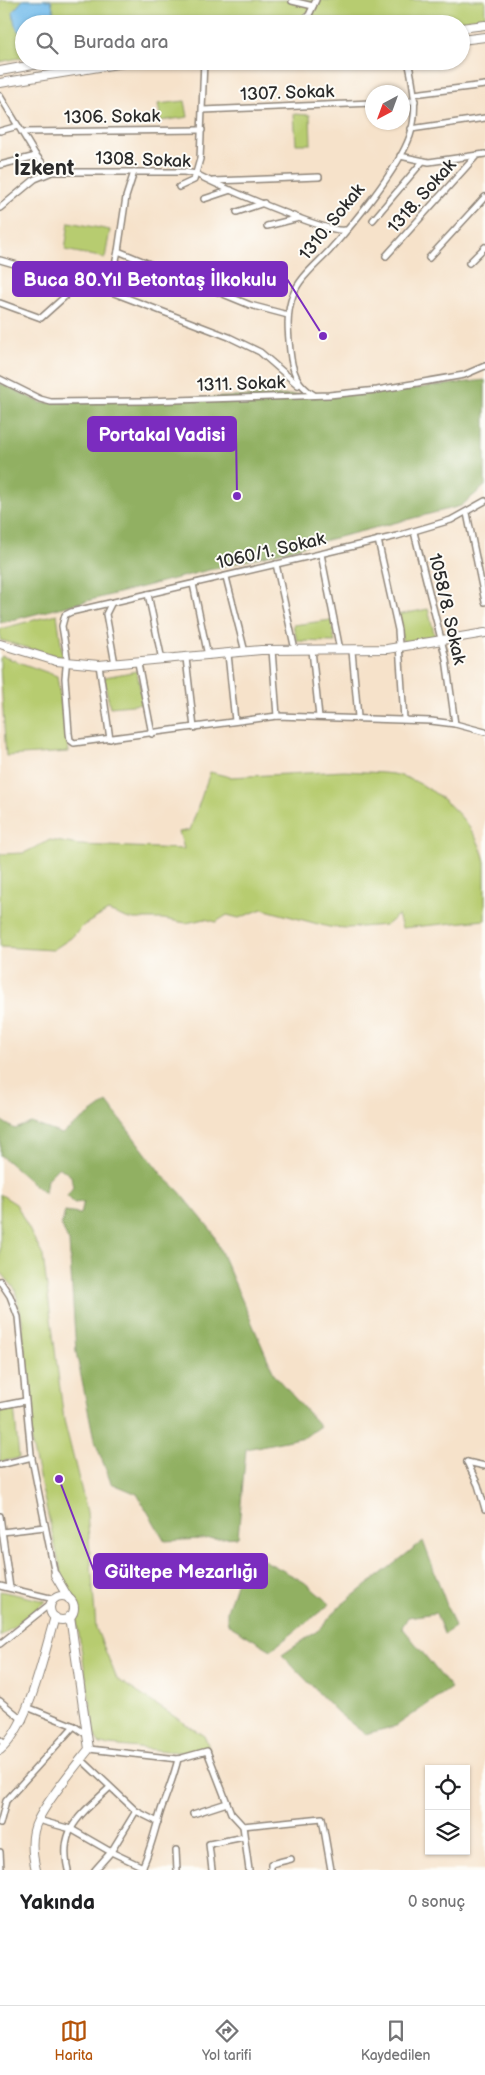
<!DOCTYPE html>
<html lang="tr">
<meta charset="utf-8">
<style>
:root{--surface:#fff;--page:#f6f6f6;--text:#202124;--muted:#757577;--line:#e0e0e0;--accent:#b45309}
body{margin:0;font-family:"Balsamiq Sans",sans-serif;background:var(--page);color:var(--text)}
.controls{position:absolute;right:15px;bottom:15px;display:grid;overflow:hidden;border-radius:0px;box-shadow:0 1px 4px #0004}
.controls button{width:45px;height:45px;display:grid;place-items:center;padding:0;border:0;border-bottom:1px solid var(--line);background:var(--surface);color:var(--text);font:25px sans-serif}
.compass{position:absolute;left:365px;top:85px;width:45px;height:45px;border-radius:50%;background:var(--surface);box-shadow:0 1px 4px #0004;rotate:221deg}
.list{margin:0;padding:0;list-style:none}
h2{display:flex;justify-content:space-between;align-items:center;height:65px;margin:0;padding:0 20px;font-size:21px}
h2 small{font-size:16px;font-weight:400;color:var(--muted)}
.icon{flex:none;width:28px;height:28px;fill:none;stroke:currentColor;stroke-width:2;stroke-linecap:round;stroke-linejoin:round}
.map{position:relative;flex:none;width:485px;height:1870px;overflow:hidden}
.search{position:absolute;background:var(--surface);box-shadow:0 1px 4px #0004;left:15px;right:15px;top:15px;height:55px;display:flex;align-items:center;gap:12px;box-sizing:border-box;padding:0 18px;border-radius:28px;color:var(--muted);font-size:19px}
.sheet{height:135px;background:var(--surface)}
nav{display:flex;justify-content:space-around;align-items:center;box-sizing:border-box;height:70px;border-top:1px solid var(--line);background:var(--surface);font-size:14px;color:var(--muted)}
nav a{display:grid;justify-items:center;gap:2px}
nav .on{color:var(--accent)}
.map>svg:first-child{display:block}
</style>
<div class="map">
<svg width="485" height="1870" viewBox="0 0 485 1870">
<rect width="100%" height="100%" fill="#fdfcf7"/>
<filter id="ink" filterUnits="userSpaceOnUse"><feTurbulence type="fractalNoise" baseFrequency=".02" numOctaves="2"/><feDisplacementMap in="SourceGraphic" scale="10" xChannelSelector="R" yChannelSelector="G"/><feConvolveMatrix kernelMatrix="1 2 1 2 8 2 1 2 1" color-interpolation-filters="sRGB"/></filter>
<filter id="wash" filterUnits="userSpaceOnUse"><feTurbulence type="fractalNoise" baseFrequency=".0096" numOctaves="4" result="noise"/><feDisplacementMap in="SourceGraphic" scale="20" xChannelSelector="R" yChannelSelector="G"/><feGaussianBlur stdDeviation="1.12" result="paint"/><feColorMatrix in="noise" values="0 0 0 0 0 0 0 0 0 0 0 0 0 0 0 0 0 1.4 0 .05"/><feComposite in="paint" operator="in"/></filter>
<g filter="url(#wash)">
<rect width="100%" height="100%" fill="#f6e2ca"/>
<g fill="#b7cc70" stroke="#717c4e">
<polygon points="0,0 485,0 485,21 459,24 24,24 24,57 0,62"/>
<polygon points="185,101 188,117 161,121 158,104"/>
<polygon points="294,114 310,115 311,144 296,144"/>
<polygon points="69,222 110,230 105,258 65,250"/>
<polygon points="428,609 435,637 403,643 397,615"/>
<polygon points="57,614 63,658 0,640 0,629"/>
<polygon points="331,620 335,642 297,641 293,625"/>
<polygon points="2,656 57,676 69,752 6,756 0,665 0,658"/>
<polygon points="137,671 143,704 110,707 104,680 105,677"/>
<path d="M344,771C360,772 377,772 393,774C432,781 478,824 485,862C485,880 485,901 485,920L402,928L398,915L386,925L348,928L329,927L262,909L239,918L227,915L216,922L205,919L186,923L163,919H129L108,911L84,925L71,938L53,950L0,947V854L24,853L50,840L79,845L184,849L179,832L190,830L210,772L230,777Z"/>
<polygon points="0,1194 16,1204 43,1256 64,1420 87,1512 96,1628 117,1679 204,1736 210,1749 186,1753 100,1744 96,1738 73,1599 63,1580 32,1446 22,1320 15,1289 0,1271"/>
<polygon points="14,1406 19,1458 0,1462 0,1409"/>
<polygon points="0,1591 46,1601 0,1637"/>
</g>
<g fill="#91b062" stroke="#5e6e46">
<polygon points="485,380 485,486 461,506 0,623 0,383 42,403 386,392"/>
<polygon points="107,1102 163,1176 179,1191 212,1231 275,1376 320,1426 305,1437 246,1449 238,1537 165,1541 137,1494 111,1483 94,1439 76,1352 69,1242 61,1225 65,1212 80,1214 84,1202 74,1203 67,1196 73,1187 71,1176 59,1167 47,1179 45,1194 0,1155 0,1120 15,1129 31,1123 62,1134"/>
<polygon points="423,1541 455,1627 444,1634 436,1613 408,1617 402,1627 451,1688 396,1726 365,1734 338,1713 282,1655 320,1629 340,1606"/>
<polygon points="247,1551 304,1582 330,1604 271,1650 229,1625 227,1620 227,1611"/>
</g>
<path fill="#73bceb" stroke="#4f748b" d="M23,0H51L57,24H24V35C14,31 14,20 13,11Z"/>
</g>
<g filter="url(#ink)">
<g fill="none" stroke-linecap="round" stroke-linejoin="round">
<defs>
<g id="street">
<polyline points="292,1 313,6"/>
<polyline points="256,24 301,22 309,15 316,0"/>
<polyline points="414,94 485,85"/>
<polyline points="0,96 35,154 50,172"/>
<polyline points="402,101 415,101"/>
<polyline points="203,110 372,103"/>
<polyline points="411,129 485,118"/>
<polyline points="0,131 18,126"/>
<polyline points="22,132 202,130"/>
<polyline points="400,156 429,162 485,154"/>
<polyline points="0,165 36,156"/>
<polyline points="134,172 126,197 118,251 250,305 288,315"/>
<polyline points="213,181 319,177"/>
<polyline points="179,187 194,180 200,159 204,61"/>
<polyline points="204,199 231,190"/>
<path d="M0,208L35,179L52,172H184L196,174C217,185 328,234 345,230"/>
<polyline points="237,212 264,203"/>
<polyline points="373,220 423,161"/>
<polyline points="267,226 299,218"/>
<polyline points="386,256 477,155"/>
<polyline points="429,258 485,197"/>
<polyline points="0,260 106,290 229,337 260,352 298,385"/>
<polyline points="469,263 485,247"/>
<polyline points="106,290 112,278 118,251"/>
<polyline points="0,303 41,318 80,283"/>
<polyline points="0,379 40,399 51,402 145,401 329,395 377,390 464,375 485,366"/>
<path d="M314,395C297,385 292,371 290,351C288,332 286,313 293,295C299,278 317,264 329,251C353,224 398,170 410,136C418,112 414,86 408,61"/>
<polyline points="485,501 451,520 397,536 71,612 65,615 62,626 67,657 65,678 69,733 70,740 74,743 277,716 431,721 455,724 485,732"/>
<polyline points="467,513 485,602"/>
<polyline points="414,532 446,659 455,724"/>
<polyline points="378,540 398,630 404,719"/>
<polyline points="321,554 340,650"/>
<polyline points="276,564 295,650"/>
<polyline points="226,577 245,652"/>
<polyline points="193,584 208,656"/>
<polyline points="148,594 162,660"/>
<polyline points="111,604 106,614 115,664"/>
<polyline points="272,650 277,716"/>
<polyline points="312,650 319,717"/>
<polyline points="352,651 358,717"/>
<polyline points="228,654 235,721"/>
<polyline points="186,658 194,728"/>
<polyline points="138,663 152,734"/>
<polyline points="99,665 110,739"/>
<polyline points="0,1281 10,1296 18,1317 31,1454 55,1575"/>
<polyline points="0,1406 25,1401"/>
<polyline points="467,1462 478,1485 485,1509"/>
<polyline points="467,1462 485,1466"/>
<polyline points="0,1465 32,1457"/>
<polyline points="0,1516 10,1588"/>
<polyline points="2,1532 45,1527"/>
<polyline points="0,1586 54,1599"/>
<polyline points="0,1644 50,1604"/>
<polyline points="0,1701 23,1720"/>
<polyline points="27,1707 74,1726"/>
<polyline points="0,1740 6,1745"/>
<path d="M89,1749L178,1759C174,1776 168,1791 162,1807C155,1828 151,1850 141,1870"/>
<polyline points="81,1759 136,1811 158,1822"/>
<polyline points="178,1759 207,1751 231,1813 243,1826 322,1818 331,1870"/>
<polyline points="193,1814 227,1803"/>
<polyline points="38,1820 71,1829 111,1852 143,1867"/>
<polyline points="0,1824 6,1801 74,1726 87,1735"/>
<polyline points="243,1826 249,1870"/>
<polyline points="176,1850 177,1870"/>
<polyline points="0,1852 1,1870"/>
<path d="M68,1870C58,1828 82,1814 109,1788"/>
<polyline points="95,1870 111,1852 136,1811"/>
<polyline points="212,1870 209,1844 244,1837"/>
<polyline points="271,1870 271,1864 291,1859"/>
</g>
<g id="secondary">
<polyline points="461,28 485,25"/>
<polyline points="461,40 485,37"/>
<polyline points="0,71 55,61"/>
<polyline points="0,83 136,61"/>
<polyline points="0,644 56,661 99,665 261,650 387,649 485,633"/>
<polyline points="55,1575 69,1599"/>
<circle cx="62" cy="1608" r="12"/>
<path d="M0,1750C29,1727 44,1653 55,1617"/>
<path d="M36,1870C32,1854 30,1835 38,1820C48,1799 74,1768 89,1749L70,1616"/>
</g>
</defs>
<use href="#street" stroke="#90867a" stroke-width="8"/>
<use href="#secondary" stroke="#90867a" stroke-width="10"/>
<use href="#street" stroke="#fff" stroke-width="5"/>
<use href="#secondary" stroke="#fff" stroke-width="8"/>
</g>
</g>
<g text-anchor="middle" dominant-baseline="central" stroke-width="4" stroke-linejoin="round" paint-order="stroke">
<g font-size="18" fill="#2b2b2b" stroke="#fdfcf7">
<text transform="translate(287 93) rotate(-2)">1307. Sokak</text>
<text transform="translate(112 117) rotate(-1)">1306. Sokak</text>
<text transform="translate(143 160) rotate(2)">1308. Sokak</text>
<text transform="translate(422 196) rotate(-48)">1318. Sokak</text>
<text transform="translate(332 222) rotate(-51)">1310. Sokak</text>
<text transform="translate(241 384) rotate(-2)">1311. Sokak</text>
<text transform="translate(271 551) rotate(-13)">1060/1. Sokak</text>
<text transform="translate(447 609) rotate(77)">1058/8. Sokak</text>
</g>
<g font-size="22" font-weight="bold" fill="#2b2b2b" stroke="#fdfcf7">
<text x="44" y="168">İzkent</text>
</g>
</g>
<path fill="none" stroke="#7b2cbf" stroke-width="2" d="M323 336L287 279M237 496L236 434M59 1479L94 1571"/>
<g fill="#7b2cbf" stroke="#fdfcf7" stroke-width="2">
<circle cx="323" cy="336" r="5"/>
<circle cx="237" cy="496" r="5"/>
<circle cx="59" cy="1479" r="5"/>
</g>
<g fill="#7b2cbf" stroke="#7b2cbf" stroke-width="2">
<rect x="13" y="262" width="274" height="34" rx="5"/>
<rect x="88" y="417" width="148" height="34" rx="5"/>
<rect x="94" y="1554" width="173" height="34" rx="5"/>
</g>
<g font-size="19" text-anchor="middle" font-weight="bold" fill="#fff">
<text x="150" y="286">Buca 80.Yıl Betontaş İlkokulu</text>
<text x="162" y="441">Portakal Vadisi</text>
<text x="181" y="1578">Gültepe Mezarlığı</text>
</g>
</svg>
<div class="controls">
<button><svg class="icon" aria-label="locate" viewBox="0 0 24 24"><circle cx="12" cy="12" r="6"/><path d="M12 2v4M12 18v4M2 12h4M18 12h4"/></svg></button>
<button><svg class="icon" aria-label="layers" viewBox="0 0 24 24"><path d="M12 4l9 5-9 5-9-5zM3 14l9 5 9-5"/></svg></button>
</div>
<svg class="compass" viewBox="-18 -18 36 36"><path d="M0-13l5 13h-10z" fill="#e53935"/><path d="M0 13l5-13h-10z" fill="#757577"/></svg>
<div class="search"><svg class="icon" aria-label="search" viewBox="0 0 24 24"><circle cx="10" cy="10" r="6"/><path d="M15 15l6 6"/></svg>Burada ara</div>
</div>
<section class="sheet">
<h2>Yakında<small>0 sonuç</small></h2>
<ul class="list">
</ul>
</section>
<nav>
<a class="on"><svg class="icon" aria-label="map" viewBox="0 0 24 24"><path d="M3 6l6-2 6 2 6-2v14l-6 2-6-2-6 2zM9 4v14M15 6v14"/></svg>Harita</a>
<a><svg class="icon" aria-label="directions" viewBox="0 0 24 24"><path d="M12 3l9 9-9 9-9-9zM9 14v-3h6M13 9l2 2-2 2"/></svg>Yol tarifi</a>
<a><svg class="icon" aria-label="saved" viewBox="0 0 24 24"><path d="M7 4h10v16l-5-4-5 4z"/></svg>Kaydedilen</a>
</nav>
